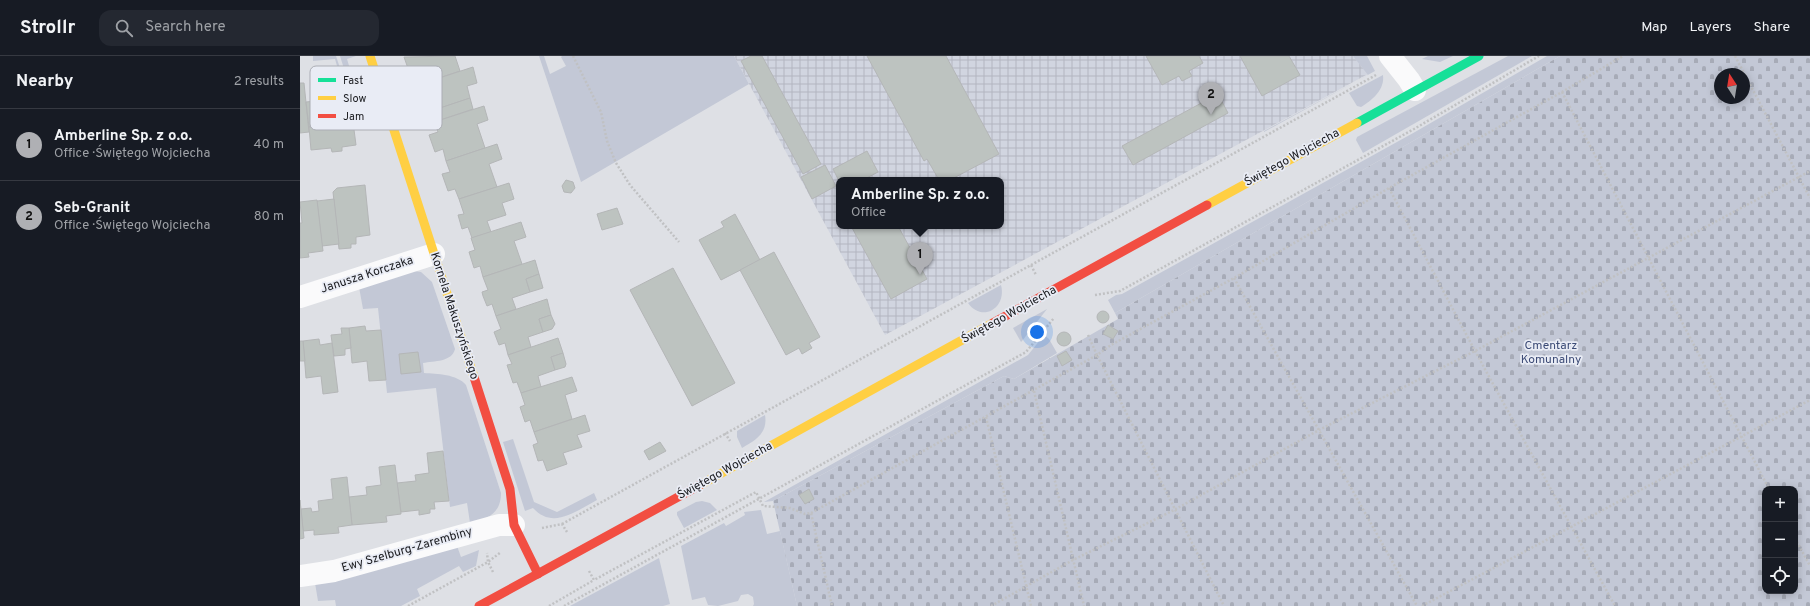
<!DOCTYPE html>
<meta charset="utf-8">
<style>
:root{--surface:#171b24;--page:#242831;--text:#f1f3f6;--muted:#9ea1a6;--line:#363941;--accent:#afb0b4}
body{margin:0;font-family:Overpass,sans-serif;background:var(--page);color:var(--text)}
.controls{position:absolute;right:12px;bottom:12px;display:grid;overflow:hidden;border-radius:8px;box-shadow:0 2px 10px #0003}
.controls button{width:36px;height:36px;display:grid;place-items:center;padding:0;border:0;border-bottom:1px solid var(--line);background:var(--surface);color:var(--text);font:20px sans-serif}
.compass{position:absolute;left:1414px;top:12px;width:36px;height:36px;border-radius:50%;background:var(--surface);box-shadow:0 2px 10px #0003;rotate:348deg}
.you{position:absolute;left:737px;top:276px;width:14px;height:14px;margin:-10px;border:3px solid #fff;border-radius:50%;background:#1a73e8;box-shadow:0 0 0 6px #1a73e833}
.badge{display:grid;place-items:center;width:26px;height:26px;border-radius:50%;background:var(--accent);color:#111;font-size:13px;font-weight:700}
.pin{position:absolute;translate:-50% -33px;filter:drop-shadow(0 1px 2px #0008)}
.pin::after{content:'';position:absolute;top:21px;width:14px;height:12px;background:inherit;clip-path:polygon(0 0,100% 0,50% 100%)}
.popup{position:absolute;left:536px;top:121px;width:168px;height:52px;box-sizing:border-box;display:grid;place-content:center;border-radius:8px;background:var(--surface);filter:drop-shadow(0 1px 3px #0005);font-size:13px;white-space:nowrap;color:var(--muted)}
.popup b{font-size:15px;color:var(--text)}
.popup::after{content:'';position:absolute;left:50%;top:100%;margin-left:-8px;border:8px solid transparent;border-top-color:var(--surface)}
.list{margin:0;padding:0;list-style:none}
h2{display:flex;justify-content:space-between;align-items:center;height:52px;margin:0;padding:0 16px;font-size:17px}
h2 small{font-size:13px;font-weight:400;color:var(--muted)}
.list li{display:grid;grid-template-columns:26px 1fr auto;gap:12px;align-items:center;box-sizing:border-box;height:72px;padding:0 16px;border-top:1px solid var(--line)}
.list b{display:block;font-size:15px;white-space:nowrap}
.list p{margin:0;font-size:13px;white-space:nowrap;color:var(--muted)}
.list em{font-size:13px;font-style:normal;color:var(--muted)}
.icon{flex:none;width:22px;height:22px;fill:none;stroke:currentColor;stroke-width:2;stroke-linecap:round;stroke-linejoin:round}
.map{position:relative;flex:none;width:1510px;height:550px;overflow:hidden}
header{display:flex;align-items:center;gap:24px;box-sizing:border-box;height:56px;padding:0 20px;background:var(--surface);border-bottom:1px solid var(--line)}
header strong{font-size:19px}
nav{display:flex;gap:22px;margin-inline-start:auto;font-size:14px}
.search{width:280px;height:36px;background:var(--page);display:flex;align-items:center;gap:10px;box-sizing:border-box;padding:0 14px;border-radius:12px;color:var(--muted);font-size:15px}
main{display:flex}
aside{flex:1;background:var(--surface)}
.map>svg:first-child{display:block}
</style>
<header>
<strong>Strollr</strong>
<div class="search"><svg class="icon" aria-label="search" viewBox="0 0 24 24"><circle cx="10" cy="10" r="6"/><path d="M15 15l6 6"/></svg>Search here</div>
<nav><a>Map</a><a>Layers</a><a>Share</a></nav>
</header>
<main>
<aside>
<h2>Nearby<small>2 results</small></h2>
<ul class="list">
<li><span class="badge">1</span><div><b>Amberline Sp. z o.o.</b><p>Office · Świętego Wojciecha</p></div><em>40 m</em></li>
<li><span class="badge">2</span><div><b>Seb-Granit</b><p>Office · Świętego Wojciecha</p></div><em>80 m</em></li>
</ul>
</aside>
<div class="map">
<svg width="1510" height="550" viewBox="0 0 1510 550">
<defs>
<pattern id="industrial-grid" width="8" height="8" patternUnits="userSpaceOnUse"><rect width="8" height="8" fill="#d1d5e0"/><path d="M0 4h8M4 0v8" fill="none" stroke="#b3b6c0"/></pattern>
<pattern id="cemetery-stones" width="16" height="16" patternUnits="userSpaceOnUse"><rect width="16" height="16" fill="#c3c8d6"/><path d="M2 7V4a2 2 0 0 1 4 0v3zM10 15v-3a2 2 0 0 1 4 0v3z" fill="#a7abb7"/></pattern>
</defs>
<rect width="100%" height="100%" fill="#dee0e5"/>
<path fill="url(#industrial-grid)" fill-rule="evenodd" d="M434,0H1053L1068,18L585,279ZM539,124H701V170H539Z"/>
<g fill="#c3c8d6">
<polygon points="13,0 36,0 47,33 44,34 35,3 13,5"/>
<polygon points="40,0 56,0 47,3 57,37 52,38"/>
<polygon points="239,0 244,0 250,18 266,10 261,1 262,0 434,0 449,28 281,126"/>
<polygon points="1053,0 1067,0 1075,15 964,76 964,75 1068,19"/>
<polygon points="1128,0 1153,0 1140,6 1122,3"/>
<polygon points="1208,0 1232,0 1063,97 1056,84 1057,81"/>
<polygon points="1247,0 1260,0 815,257 808,244 816,239 822,238 1115,76"/>
<path d="M1083,19C1085,34 1072,44 1061,51L1057,50L1049,37Z"/>
<path d="M114,215L121,216L132,226L155,293C152,306 134,305 123,307L124,317C137,318 157,318 166,329L201,437C201,458 187,463 170,467L167,447L150,451L136,332L87,337L78,252L63,253L59,231Z"/>
<path d="M701,229C707,252 682,267 668,247Z"/>
<polygon points="747,253 722,285 721,286 713,272"/>
<polygon points="744,279 749,283 757,297 714,323 704,320 473,445 464,446 728,299"/>
<path d="M465,359C468,377 456,384 442,392L437,381V375Z"/>
<path d="M213,383L234,446L257,456L294,437L297,444C276,455 253,474 233,452L225,455L203,386Z"/>
<polygon points="402,445 410,447 417,454 384,472 377,459 377,456 396,446"/>
<polygon points="461,454 467,478 480,475 497,550 453,550 454,548 453,541 448,538 441,539 438,545 418,550 408,549 405,541 392,544 381,490 424,467 426,470 445,459 444,456"/>
<polygon points="157,490 161,501 179,494 176,510 163,516 159,510 117,533 120,540 101,550 36,550 35,544 18,545 15,527"/>
<polygon points="359,502 370,548 363,550 270,550"/>
</g>
<path fill="url(#cemetery-stones)" fill-rule="evenodd" d="M1260,0H1510V550H497L473,445L704,320L714,323L818,263L815,257ZM1420,18H1444V42H1420ZM1465,433H1495V535H1465Z"/>
<g fill="#bdc3c0" stroke="#b4b6b7">
<polygon points="155,0 160,15 121,28 117,16 110,18 104,1"/>
<polygon points="451,0 462,0 521,108 503,118 441,5"/>
<polygon points="567,0 646,0 699,98 650,124 639,124 627,103 624,105"/>
<polygon points="846,0 899,0 903,7 889,15 892,20 882,25 879,20 862,29"/>
<polygon points="940,0 989,0 1000,19 962,40"/>
<polygon points="173,11 177,27 167,30 170,42 123,58 117,41 124,39 121,28"/>
<polygon points="0,27 4,27 9,76 0,77"/>
<polygon points="918,38 928,57 833,109 822,90"/>
<polygon points="45,42 48,67 9,71 6,46"/>
<polygon points="170,42 173,53 129,68 125,57"/>
<polygon points="184,50 188,64 177,68 185,92 146,105 143,93 135,96 129,79 138,76 134,66"/>
<polygon points="53,66 56,89 42,91 42,95 32,96 31,92 11,94 9,71"/>
<polygon points="197,88 202,103 189,108 197,131 159,143 155,133 148,135 142,118 150,116 146,105"/>
<polygon points="567,95 578,116 563,124 539,125 533,113"/>
<polygon points="525,109 536,130 512,143 501,121"/>
<polygon points="266,124 273,126 275,132 271,137 264,136 262,130"/>
<polygon points="209,127 214,143 202,147 206,159 187,165 191,176 172,182 168,171 162,173 158,159 164,158 159,143"/>
<polygon points="65,129 70,179 56,181 56,188 51,188 51,192 39,193 33,136 37,132"/>
<polygon points="34,143 39,188 22,190 17,145"/>
<polygon points="17,144 23,195 8,197 9,201 0,202 0,167 2,167 0,146"/>
<polygon points="317,152 323,168 302,174 297,158"/>
<polygon points="435,158 460,204 421,224 399,184 424,171 421,166"/>
<polygon points="221,166 226,181 214,185 222,208 183,221 180,210 174,212 169,196 175,194 171,182"/>
<polygon points="551,170 598,170 627,223 591,243"/>
<polygon points="474,196 520,281 509,287 512,292 502,298 499,292 486,299 440,214"/>
<polygon points="235,204 239,218 226,223 230,236 212,242 216,253 196,260 192,248 187,250 183,240 182,236 188,234 183,221"/>
<polygon points="373,212 435,327 392,350 330,234"/>
<polygon points="239,218 243,232 230,236 226,223"/>
<polygon points="247,243 251,259 239,263 243,276 228,281 231,291 208,299 205,287 199,289 194,276 201,273 196,260"/>
<circle cx="803" cy="261" r="6"/>
<polygon points="251,259 255,268 252,273 243,276 239,263"/>
<polygon points="808,269 818,275 813,283 803,278"/>
<polygon points="65,270 66,275 81,274 86,324 69,325 67,305 52,307 49,272"/>
<polygon points="41,272 49,272 51,292 45,293 45,299 34,300 31,279 42,278"/>
<circle cx="764" cy="283" r="7"/>
<polygon points="258,282 263,297 251,301 255,314 238,320 241,331 221,337 217,326 213,327 207,309 212,308 208,299"/>
<polygon points="19,283 20,289 32,287 38,336 23,338 21,320 6,322 3,285"/>
<polygon points="0,285 3,285 5,305 0,305"/>
<polygon points="766,295 772,304 762,310 757,300"/>
<polygon points="118,296 121,316 101,318 99,298"/>
<polygon points="263,297 266,308 265,311 255,314 251,301"/>
<polygon points="272,321 277,335 265,339 272,363 234,376 230,364 225,366 220,351 225,349 221,337"/>
<polygon points="285,359 290,375 277,379 282,391 263,397 267,408 247,415 243,404 238,405 233,389 238,387 234,376"/>
<polygon points="360,386 366,395 349,404 344,395"/>
<polygon points="143,395 149,445 134,446 135,453 130,453 130,457 119,459 119,454 101,456 97,427 116,425 115,419 129,417 127,397"/>
<polygon points="95,409 101,458 86,460 87,466 52,469 49,441 67,439 66,431 81,429 79,411"/>
<polygon points="47,421 52,469 38,471 39,477 14,479 14,474 3,475 1,453 11,452 12,456 19,455 18,445 33,443 31,423"/>
<polygon points="509,433 514,443 505,448 499,439"/>
<polygon points="0,444 4,482 0,483"/>
</g>
<g fill="none" stroke-linecap="round" stroke-linejoin="round">
<g stroke="#c0c1c3" stroke-width="2.5" stroke-dasharray="2 2" stroke-linecap="butt">
<polyline points="273,0 301,56 307,85 316,107 330,129 379,186"/>
<polyline points="1435,0 1510,142"/>
<polyline points="1262,36 1469,433"/>
<polyline points="1089,132 1175,295 1315,550"/>
<polyline points="731,209 1076,19"/>
<polyline points="934,222 1117,550"/>
<polyline points="795,239 820,235 1114,73 1239,0"/>
<polyline points="788,279 797,299 811,289 934,222 1089,132 1262,36 1323,0"/>
<polyline points="734,335 784,550"/>
<polyline points="686,361 731,550"/>
<polyline points="425,377 430,385"/>
<polyline points="511,457 797,299 924,550"/>
<polyline points="262,468 731,209 736,219"/>
<polyline points="242,472 262,468 267,476"/>
<polyline points="1495,482 1510,510"/>
<polyline points="289,515 294,524 456,436 463,450 490,452 505,458 511,457 532,550"/>
<polyline points="193,516 188,506 201,496"/>
<polyline points="108,550 188,506 187,497"/>
<polyline points="249,550 294,524"/>
<polyline points="264,550 726,296 754,262"/>
<polyline points="691,550 773,504 874,454 1019,374 1175,295 1510,115"/>
<polyline points="1122,550 1510,344"/>
</g>
<g stroke="#fafafb" stroke-width="22">
<polyline points="1090,0 1109,24 1115,34"/>
<polyline points="0,241 134,198"/>
<polyline points="0,520 34,515 199,469 214,469"/>
</g>
<polyline stroke="#16e098" stroke-width="9" points="1057,67 1179,0"/>
<g stroke="#ffcf43" stroke-width="9">
<polyline points="70,0 174,321"/>
<polyline points="907,149 1057,67"/>
<polyline points="400,429 693,267"/>
</g>
<g stroke="#f24e42" stroke-width="9">
<polyline points="693,267 907,149"/>
<polyline points="174,321 210,433 214,469 238,518"/>
<polyline points="179,550 400,429"/>
</g>
</g>
<g text-anchor="middle" dominant-baseline="central" stroke-width="3.5" stroke-linejoin="round" paint-order="stroke">
<g font-size="12" fill="#191a1e" stroke="#e9ecf5">
<text transform="translate(992 102) rotate(-29)">Świętego Wojciecha</text>
<text transform="translate(67 219) rotate(-18)">Janusza Korczaka</text>
<text transform="translate(709 259) rotate(-29)">Świętego Wojciecha</text>
<text transform="translate(154 260) rotate(72)">Kornela Makuszyńskiego</text>
<text transform="translate(425 415) rotate(-29)">Świętego Wojciecha</text>
<text transform="translate(107 494) rotate(-16)">Ewy Szelburg-Zarembiny</text>
</g>
<g font-size="12" fill="#3c4b76" stroke="#e9ecf5">
<text x="1251" y="290">Cmentarz<tspan x="1251" dy="14">Komunalny</tspan></text>
</g>
</g>
<rect x="10" y="10" width="132" height="64" rx="6" fill="#e9ecf5" stroke="#abadb4" stroke-width="1"/>
<rect x="18" y="22" width="18" height="4" fill="#16e098"/>
<rect x="18" y="40" width="18" height="4" fill="#ffcf43"/>
<rect x="18" y="58" width="18" height="4" fill="#f24e42"/>
<g font-size="11" fill="#191a1e">
<text x="43" y="28">Fast</text>
<text x="43" y="46">Slow</text>
<text x="43" y="64">Jam</text>
</g>
</svg>
<div class="controls">
<button>+</button>
<button>−</button>
<button><svg class="icon" aria-label="locate" viewBox="0 0 24 24"><circle cx="12" cy="12" r="6"/><path d="M12 2v4M12 18v4M2 12h4M18 12h4"/></svg></button>
</div>
<svg class="compass" viewBox="-18 -18 36 36"><path d="M0-13l5 13h-10z" fill="#e53935"/><path d="M0 13l5-13h-10z" fill="#9ea1a6"/></svg>
<div class="you"></div>
<div class="pin badge" style="left:620px;top:219px">1</div>
<div class="popup"><b>Amberline Sp. z o.o.</b>Office</div>
<div class="pin badge" style="left:911px;top:59px">2</div>
</div>
</main>
